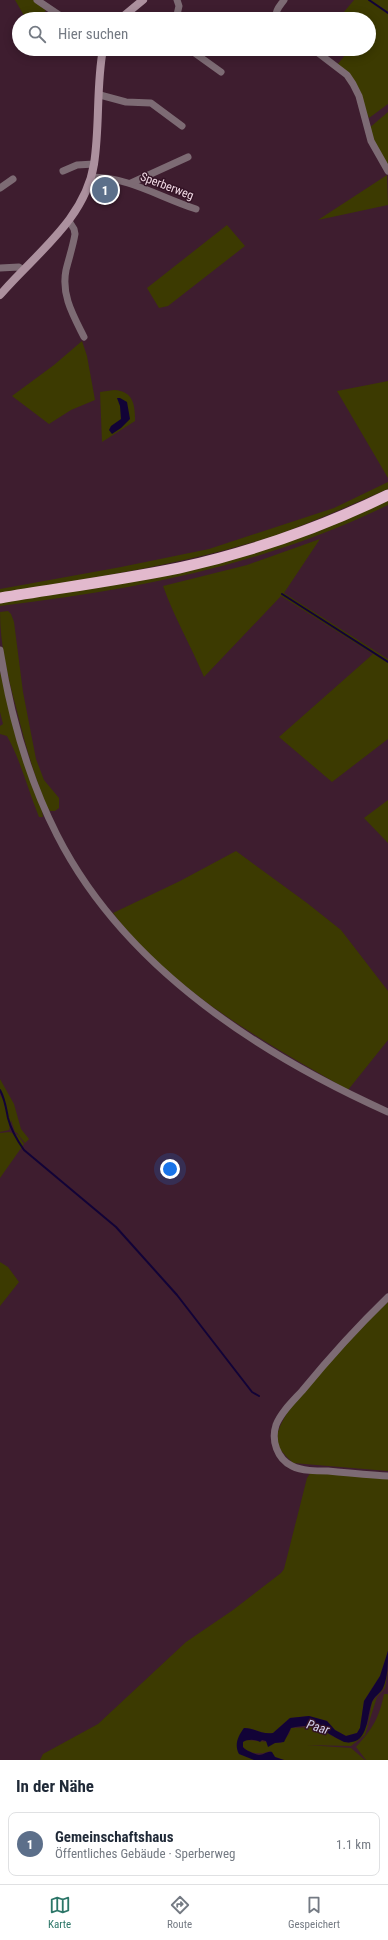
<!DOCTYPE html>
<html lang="de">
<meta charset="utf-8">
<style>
:root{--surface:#fff;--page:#f6f6f7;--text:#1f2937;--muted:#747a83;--line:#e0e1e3;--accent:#2c7668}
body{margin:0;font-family:"Roboto Condensed",sans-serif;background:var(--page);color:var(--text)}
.you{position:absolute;left:170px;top:1169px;width:14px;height:14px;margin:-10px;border:3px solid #fff;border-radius:50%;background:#1a73e8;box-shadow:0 0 0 6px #1a73e833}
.badge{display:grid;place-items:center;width:26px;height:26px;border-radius:50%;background:var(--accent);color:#fff;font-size:13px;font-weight:700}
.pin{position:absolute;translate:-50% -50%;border:2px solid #fff;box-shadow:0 1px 4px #0006}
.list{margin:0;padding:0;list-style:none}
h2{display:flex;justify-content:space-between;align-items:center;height:52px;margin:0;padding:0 16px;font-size:17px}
h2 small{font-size:13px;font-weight:400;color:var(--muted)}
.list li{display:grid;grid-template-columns:26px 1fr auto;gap:12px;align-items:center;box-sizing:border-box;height:64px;margin:0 8px 8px;padding:0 8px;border:1px solid var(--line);border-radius:8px}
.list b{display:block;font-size:15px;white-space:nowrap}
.list p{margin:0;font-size:13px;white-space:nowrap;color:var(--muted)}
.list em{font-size:13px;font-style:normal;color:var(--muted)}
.icon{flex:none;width:22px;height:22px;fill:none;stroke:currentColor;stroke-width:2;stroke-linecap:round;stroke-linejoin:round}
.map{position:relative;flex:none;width:388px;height:1760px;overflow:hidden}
.search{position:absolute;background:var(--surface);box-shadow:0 2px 10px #0003;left:12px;right:12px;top:12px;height:44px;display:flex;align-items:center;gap:10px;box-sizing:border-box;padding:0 14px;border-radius:22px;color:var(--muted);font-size:15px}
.sheet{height:124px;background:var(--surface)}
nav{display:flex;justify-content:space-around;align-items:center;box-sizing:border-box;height:56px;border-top:1px solid var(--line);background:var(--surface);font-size:11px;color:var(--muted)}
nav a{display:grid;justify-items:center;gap:2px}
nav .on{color:var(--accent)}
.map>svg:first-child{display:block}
</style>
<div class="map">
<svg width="388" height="1760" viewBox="0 0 388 1760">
<rect width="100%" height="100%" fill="#3e1d2f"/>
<g fill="#3c3a01">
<polygon points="15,0 36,0 47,9 39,19 26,19"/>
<polygon points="354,0 388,0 388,104 369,118 364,107 337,65 350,49 369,49 369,19 338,19"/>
<polygon points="388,112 388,169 368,129"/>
<polygon points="387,175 388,205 318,220"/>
<polygon points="227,225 245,246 168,306 159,308 147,288"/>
<polygon points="82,341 87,356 95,400 71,410 49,424 12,396 54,365"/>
<polygon points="388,381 388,478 337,391"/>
<path d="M114,390C133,391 135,404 135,421L102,442L100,392Z"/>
<path d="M388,482V489C350,505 312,523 273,536C184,565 92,578 0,593V589L121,567L209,549L334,508Z"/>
<path d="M388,499V505C265,565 134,590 0,606V602L150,576Z"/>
<path d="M320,539L284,593L388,659V739L332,782L279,737L373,654L281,596L204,677C191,646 174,617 163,586L247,565Z"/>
<path d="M8,611L11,614L14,622L23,692L36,759L44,780L59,798V808L55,811H50L47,807C34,775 25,744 17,711C8,677 0,646 0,612Z"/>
<path d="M0,671C12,721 22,763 42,811L43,817H39C28,790 21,761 7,736L0,734V726L3,724L0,712Z"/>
<polygon points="388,800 388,843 364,818"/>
<path d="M236,851L307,903L341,930L388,991V1040L348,1090C264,1042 172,991 113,913L180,881Z"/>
<polygon points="0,1079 14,1104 21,1129 29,1139 25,1143 17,1133 15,1132 11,1120 9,1130 0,1132 0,1095 6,1104 0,1090"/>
<polygon points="9,1132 18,1135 24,1144 0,1178 0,1133"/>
<polygon points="0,1262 8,1267 19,1282 0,1306"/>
<path d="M388,1302V1471L293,1463C287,1457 276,1448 277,1438C279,1406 362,1326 388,1302Z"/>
<path d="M311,1472L388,1479V1651L380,1676L364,1701L360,1728L357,1733L346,1736L335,1730L327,1721L309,1716L290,1718L273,1733C262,1735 255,1728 244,1728L237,1743L254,1760H40L43,1754L98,1724L186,1642L233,1610L281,1573L284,1569L307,1478Z"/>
<path d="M388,1670L385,1688L377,1697L365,1735L351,1746L307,1745L351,1748L365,1760H284L275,1757L270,1751C261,1755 249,1754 243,1747V1742L246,1740L281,1743L289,1734L291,1728L316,1727L336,1738L349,1743L368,1724L372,1702L383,1689Z"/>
<path d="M384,1694H388V1760H366L356,1747C372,1729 379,1719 384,1694Z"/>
</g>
<g fill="#120337">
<polygon points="117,398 120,398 127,402 130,419 121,428 112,434 109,430 111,426 121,419 120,406"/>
<path d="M388,1651C388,1663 388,1677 383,1688C381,1693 374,1696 372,1702C366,1718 369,1746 344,1742C321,1731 319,1722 291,1728L284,1742L275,1743L268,1747L266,1741L262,1740L260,1742C256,1739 247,1739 243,1742V1747C245,1750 254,1754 259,1755C264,1755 267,1751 272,1752L275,1757L284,1760H254L239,1754C234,1745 238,1736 244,1728C255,1728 262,1735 273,1733L290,1718L309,1716L327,1721L335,1730L346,1736L357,1733L360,1728L364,1701L380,1676Z"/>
</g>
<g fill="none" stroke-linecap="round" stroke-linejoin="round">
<g stroke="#120337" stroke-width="2">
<polyline points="369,0 388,13"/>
<polyline points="282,594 388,662"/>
<path d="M0,1090C5,1099 6,1108 8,1118C11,1130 17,1140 24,1150L116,1227L177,1295L252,1392L259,1396"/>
</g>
<g stroke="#7d6b74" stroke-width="7">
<polyline points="37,0 65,19"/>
<polyline points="176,19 179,6 177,0"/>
<path d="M277,19C274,11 280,6 284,0"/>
<polyline points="189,49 221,72"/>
<polyline points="313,49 347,75 353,84 359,96 371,141 388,171"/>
<polyline points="100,95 126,102 151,103 182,126"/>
<polyline points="63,171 77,165 94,164"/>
<path d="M91,177C129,177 161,198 196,209"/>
<polyline points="131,183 188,157"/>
<polyline points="0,188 13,179"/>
<path d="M69,221L74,229L75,234C73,246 69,258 66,270C61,295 73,315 84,337"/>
<polyline points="0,268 19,267 23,270"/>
<path d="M0,650C10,713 28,778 57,835C124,967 257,1053 388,1112"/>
<path d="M388,1297C357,1327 329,1358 302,1391C293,1401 281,1412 276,1425C271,1440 277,1459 292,1466C302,1471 316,1471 328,1471C348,1473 368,1475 388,1476"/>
</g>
<g stroke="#ac909e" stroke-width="8">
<polyline points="120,19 143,0"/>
<path d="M0,295C35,254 85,220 94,164C100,126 96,86 103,49"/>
</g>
<path stroke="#e2b9cd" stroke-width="11" d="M0,598C60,588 120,580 179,568C251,552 322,527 388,495"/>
</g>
<g text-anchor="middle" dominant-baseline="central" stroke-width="3" stroke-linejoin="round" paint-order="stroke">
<g font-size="12" fill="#f0d9e4" stroke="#331325">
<text transform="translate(167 186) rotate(21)">Sperberweg</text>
</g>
<g font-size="13" font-style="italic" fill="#d2d1ec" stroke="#331325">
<text transform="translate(318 1727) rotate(17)">Paar</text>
</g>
</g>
</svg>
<div class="you"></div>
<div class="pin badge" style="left:105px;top:190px;background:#5c6f8a">1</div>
<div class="search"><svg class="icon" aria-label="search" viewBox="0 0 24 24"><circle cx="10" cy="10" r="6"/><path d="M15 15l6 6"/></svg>Hier suchen</div>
</div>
<section class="sheet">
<h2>In der Nähe<small></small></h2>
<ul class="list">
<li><span class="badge" style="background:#5c6f8a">1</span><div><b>Gemeinschaftshaus</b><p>Öffentliches Gebäude · Sperberweg</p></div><em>1.1 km</em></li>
</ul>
</section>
<nav>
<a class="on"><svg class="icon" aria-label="map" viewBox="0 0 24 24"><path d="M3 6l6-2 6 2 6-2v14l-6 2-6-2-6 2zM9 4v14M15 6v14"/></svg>Karte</a>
<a><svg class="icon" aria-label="directions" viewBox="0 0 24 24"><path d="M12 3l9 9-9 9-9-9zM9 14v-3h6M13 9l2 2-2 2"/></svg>Route</a>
<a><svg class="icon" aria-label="saved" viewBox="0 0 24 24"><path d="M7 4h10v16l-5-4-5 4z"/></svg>Gespeichert</a>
</nav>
